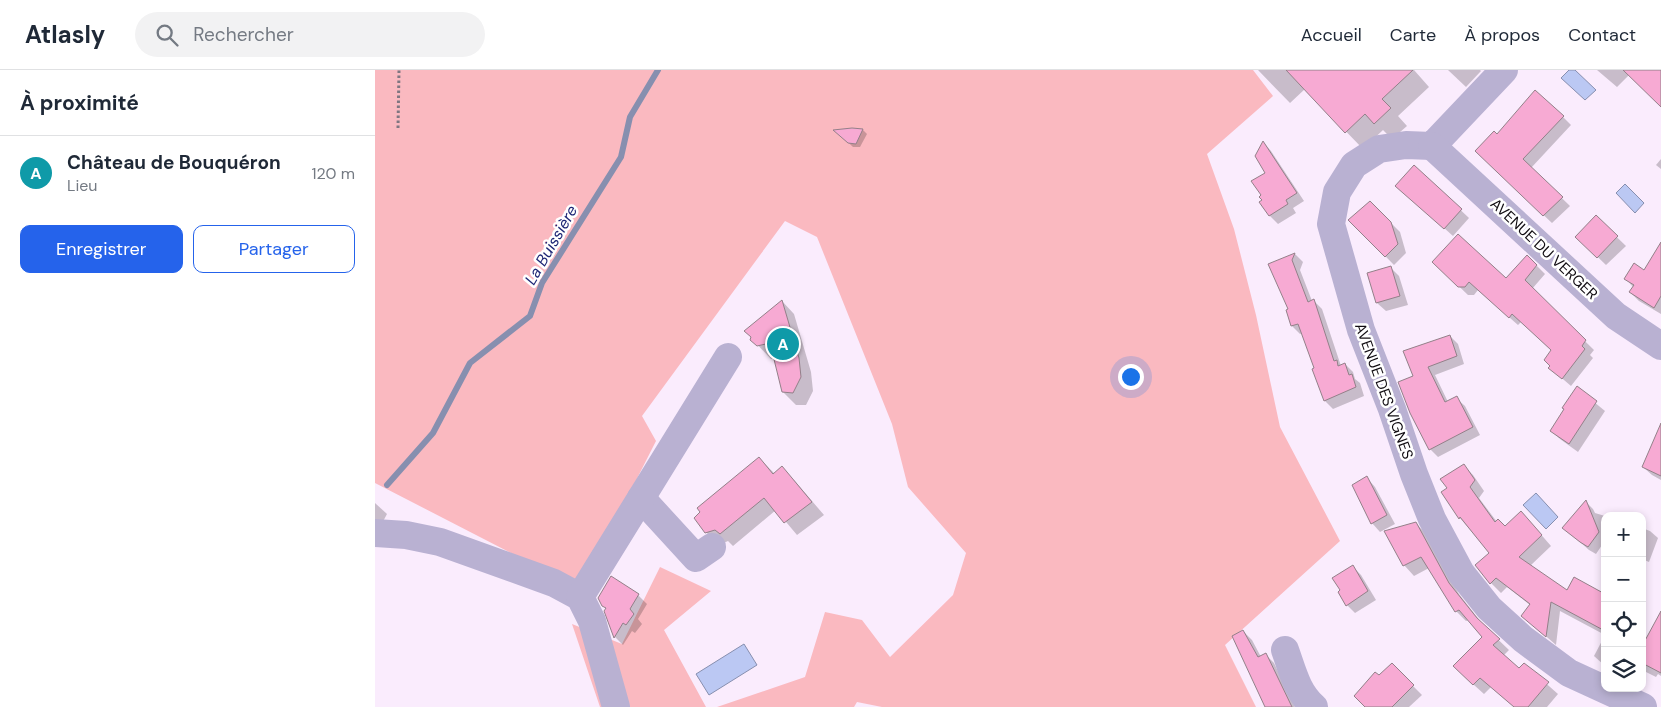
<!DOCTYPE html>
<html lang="fr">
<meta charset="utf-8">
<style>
:root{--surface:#fff;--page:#f2f2f3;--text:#1f2937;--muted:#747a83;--line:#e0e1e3;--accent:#2563eb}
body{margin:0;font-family:"DM Sans",sans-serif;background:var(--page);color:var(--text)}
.controls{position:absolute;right:15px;bottom:15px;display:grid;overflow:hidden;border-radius:10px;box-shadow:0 2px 8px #0003}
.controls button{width:45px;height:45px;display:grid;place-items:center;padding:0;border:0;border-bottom:1px solid var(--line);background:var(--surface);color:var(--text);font:25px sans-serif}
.you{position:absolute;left:755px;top:306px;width:18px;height:18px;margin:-12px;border:4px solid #fff;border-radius:50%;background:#1a73e8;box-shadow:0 0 0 8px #1a73e833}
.badge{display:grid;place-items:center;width:32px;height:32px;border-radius:50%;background:var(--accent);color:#fff;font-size:16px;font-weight:700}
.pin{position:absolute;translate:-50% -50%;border:2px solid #fff;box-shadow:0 1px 5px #0006}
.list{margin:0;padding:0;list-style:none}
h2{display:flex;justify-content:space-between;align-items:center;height:65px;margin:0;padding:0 20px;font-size:21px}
h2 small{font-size:16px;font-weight:400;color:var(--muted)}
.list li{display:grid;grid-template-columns:32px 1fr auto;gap:15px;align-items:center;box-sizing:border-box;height:75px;padding:0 20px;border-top:1px solid var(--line)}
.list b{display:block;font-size:19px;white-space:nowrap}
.list p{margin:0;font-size:16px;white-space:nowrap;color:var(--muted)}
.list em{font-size:16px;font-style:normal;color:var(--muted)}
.actions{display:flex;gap:10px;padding:15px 20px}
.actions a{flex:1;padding:11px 0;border:1px solid var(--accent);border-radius:10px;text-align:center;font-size:18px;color:var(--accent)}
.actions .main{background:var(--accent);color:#fff}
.icon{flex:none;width:28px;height:28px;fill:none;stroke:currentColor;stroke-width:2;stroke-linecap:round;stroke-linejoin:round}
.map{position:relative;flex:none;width:1286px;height:637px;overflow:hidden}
header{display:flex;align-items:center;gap:30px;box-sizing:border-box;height:70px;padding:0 25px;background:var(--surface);border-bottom:1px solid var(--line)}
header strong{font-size:24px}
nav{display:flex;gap:28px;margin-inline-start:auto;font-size:18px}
.search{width:350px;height:45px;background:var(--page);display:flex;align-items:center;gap:12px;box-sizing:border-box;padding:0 18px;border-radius:28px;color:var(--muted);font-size:19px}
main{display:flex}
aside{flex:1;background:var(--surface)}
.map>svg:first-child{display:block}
</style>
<header>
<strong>Atlasly</strong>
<div class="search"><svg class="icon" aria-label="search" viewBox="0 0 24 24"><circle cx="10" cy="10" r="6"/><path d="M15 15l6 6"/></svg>Rechercher</div>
<nav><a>Accueil</a><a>Carte</a><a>À propos</a><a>Contact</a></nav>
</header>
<main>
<aside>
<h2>À proximité<small></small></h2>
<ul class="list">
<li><span class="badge" style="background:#0f9aa8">A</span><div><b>Château de Bouquéron</b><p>Lieu</p></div><em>120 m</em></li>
</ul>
<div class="actions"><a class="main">Enregistrer</a><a>Partager</a></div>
</aside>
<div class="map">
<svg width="1286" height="637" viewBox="0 0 1286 637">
<rect width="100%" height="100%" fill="#faecfd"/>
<g fill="#fab9c0">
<polygon points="0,0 878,0 898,26 832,84 859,159 881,245 905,357 965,471 850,575 881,637 507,637 482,632 479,637 342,637 430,607 450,542 487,550 515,587 578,525 591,483 533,417 517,354 442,167 410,151 267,346 281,371 206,519 0,413"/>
<polygon points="285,497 336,521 289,560 331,637 225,637 197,554 247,574"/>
</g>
<g fill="#bbc8f3" stroke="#878faf">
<polygon points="1194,0 1200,0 1221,20 1210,30 1186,8"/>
<polygon points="1250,114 1269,133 1260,143 1241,123"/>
<polygon points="1161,423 1183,447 1171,459 1148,435"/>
<polygon points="369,574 382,595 334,625 321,604"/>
</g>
<g fill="#0003">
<polygon points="883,0 1039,0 1054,17 1023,46 1032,56 1017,69 1008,60 988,79 930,19 915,33"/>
<polygon points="1073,0 1105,0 1106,1 1091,17"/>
<polygon points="1222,0 1286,0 1286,35 1254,5 1242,17"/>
<polygon points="1188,47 1196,55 1156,98 1195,136 1177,153 1110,90 1122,66"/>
<polygon points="477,59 488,60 492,64 485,77 478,77 461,61"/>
<polygon points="889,73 896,81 929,131 918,138 921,143 903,154 895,146 886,132 888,130 892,103"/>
<polygon points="1286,89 1286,99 1281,95"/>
<polygon points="1039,96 1094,148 1078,166 1030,123"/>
<polygon points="995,132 1025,162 1031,183 1019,195 975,150"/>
<polygon points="1221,147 1251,176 1231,195 1202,167"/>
<polygon points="920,184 928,192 925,200 937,231 939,231 947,239 966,296 970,294 978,302 980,309 985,313 989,326 958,339 950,331 938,300 941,299 928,263 925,264 917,256 914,240 895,195"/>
<polygon points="1162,196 1170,204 1157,219 1219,280 1215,285 1218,288 1196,316 1175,298 1176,296 1177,281 1146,252 1143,255 1103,220 1099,225 1093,225 1068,201 1132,209"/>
<polygon points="1286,196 1286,244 1264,231 1255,222 1258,217 1251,209"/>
<polygon points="1015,197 1024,206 1033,235 1011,241 1002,233 993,204"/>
<polygon points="407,231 419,244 436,302 438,321 431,335 421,335 408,322 400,288 396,289 377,269"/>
<polygon points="1075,266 1083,274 1089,294 1060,305 1073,332 1081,328 1090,336 1105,365 1063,387 1055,379 1040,307"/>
<polygon points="1202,318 1230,341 1203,382 1185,369 1176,361"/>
<polygon points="1286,369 1286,410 1277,405 1268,397"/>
<polygon points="384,388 400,404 419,410 449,445 422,465 401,440 358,476 353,471 344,475 331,462"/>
<polygon points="1088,395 1098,405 1109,421 1104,428 1122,452 1130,458 1156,453 1176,476 1155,496 1193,522 1230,525 1230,565 1185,541 1181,575 1148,546 1155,535 1132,517 1126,523 1116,513 1115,483 1085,448 1074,419"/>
<polygon points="992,408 1000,417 1020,454 1005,462 997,453"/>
<polygon points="1211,432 1218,439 1220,443 1230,446 1230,476 1227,475 1221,484 1214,480 1189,458"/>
<polygon points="0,433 12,444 5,457 0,457"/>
<polygon points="1041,453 1051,464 1084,524 1109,556 1134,580 1128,586 1144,600 1149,594 1183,624 1172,637 1139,637 1116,617 1109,624 1089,606 1108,567 1094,550 1091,551 1081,541 1054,498 1039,506 1029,495"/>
<polygon points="1267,458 1275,461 1283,468 1274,492 1267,489"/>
<polygon points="978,497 986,505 1001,530 980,543 972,535"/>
<polygon points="263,525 272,534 263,549 267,554 260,563 257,561 248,575 240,567 231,541 232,539 228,535"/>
<polygon points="868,561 877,570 886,587 891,585 899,593 920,637 891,637"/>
<polygon points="1230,565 1230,596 1219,586"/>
<polygon points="1286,571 1286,606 1283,604 1281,607 1267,600 1267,578"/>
<polygon points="1017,595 1047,625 1034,637 991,637 1004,607"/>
</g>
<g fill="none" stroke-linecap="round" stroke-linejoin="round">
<polyline stroke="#878faf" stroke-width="6" points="12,415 58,363 95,293 155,246 167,213 246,87 255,47 283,0"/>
</g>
<g fill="#f7aad3" stroke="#938089">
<polygon points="911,0 1038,0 1007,29 1016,38 999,54 990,44 970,63"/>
<polygon points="1248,0 1286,0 1286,37"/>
<polygon points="1160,20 1189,46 1148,89 1188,127 1168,146 1100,81 1119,61 1122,64"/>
<polygon points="477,58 488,59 481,74 473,73 458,60"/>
<polygon points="888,71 922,123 911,130 913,134 894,146 884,132 887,130 884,127 886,125 876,111 890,103 880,86"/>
<polygon points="1039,95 1087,139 1069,159 1020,116"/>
<polygon points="995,131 1016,152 1023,174 1010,187 973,150"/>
<polygon points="1221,145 1243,166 1222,188 1200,167"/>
<polygon points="1083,164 1131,208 1152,185 1162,195 1150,210 1211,270 1207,276 1210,279 1187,309 1173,298 1175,296 1169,290 1176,280 1137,244 1134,248 1094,212 1090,217 1083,217 1057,192"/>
<polygon points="1286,172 1286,226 1279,238 1254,222 1259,215 1249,209 1259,193 1269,200"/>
<polygon points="920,183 917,190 933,232 939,229 959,291 962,290 963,296 970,293 974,305 977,304 981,317 949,331 937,299 939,298 923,254 916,256 911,240 913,239 893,194"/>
<polygon points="1016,196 1025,226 1001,233 992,203"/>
<polygon points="407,230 424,288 426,307 418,323 407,322 395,273 382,276 375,270 376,267 369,261"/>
<polygon points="1075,265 1082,286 1053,297 1070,332 1082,326 1098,357 1054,380 1035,343 1023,312 1038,306 1028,281"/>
<polygon points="1202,316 1222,331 1194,374 1175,361 1189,339 1187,338"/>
<polygon points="1286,353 1286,406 1267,397"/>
<polygon points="384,387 398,404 407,396 437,432 409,453 389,428 345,464 340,460 330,463 319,448 325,442 322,438"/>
<polygon points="1089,394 1100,410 1095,417 1120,452 1123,449 1130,456 1146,441 1167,465 1144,487 1192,520 1199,507 1230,524 1230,561 1176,532 1171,567 1146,546 1155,534 1121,508 1115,514 1100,495 1114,483 1085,447 1084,449 1066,422 1072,418 1065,409"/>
<polygon points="992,406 1012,445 996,454 977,415"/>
<polygon points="1211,430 1224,462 1213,477 1205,472 1187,458"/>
<polygon points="1041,452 1074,513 1102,548 1125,569 1118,575 1144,598 1149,593 1174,612 1153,637 1139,637 1105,608 1098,615 1078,596 1107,567 1084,540 1080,542 1046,487 1028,496 1009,461"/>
<polygon points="978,495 993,521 971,536 963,522 965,520 957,508"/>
<polygon points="236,506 264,524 255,539 259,544 251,555 248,553 239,568 229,541 231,538 227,536 223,528"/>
<polygon points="1286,541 1286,603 1267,593 1267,576"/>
<polygon points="868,560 883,587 891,583 917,637 890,637 857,566"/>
<polygon points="1017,593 1039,615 1017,637 990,637 979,626 1000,602 1004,605"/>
</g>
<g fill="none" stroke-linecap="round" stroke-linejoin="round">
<polyline stroke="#7f7681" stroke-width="3" stroke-dasharray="2.5 2.5" stroke-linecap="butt" points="23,58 24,0"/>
<g stroke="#b9b1d2" stroke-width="28">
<polyline points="1129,0 1057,76 1031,75 1004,79 979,95 962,122 956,154 986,260 1017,339 1039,404 1057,449 1086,503 1114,538 1148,569 1194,603 1268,637"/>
<polyline points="1057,76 1241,246 1286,276"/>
<polyline points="266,428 321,488 337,477"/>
<polyline points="0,463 31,465 65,472 179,513 205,527 217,551 241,637"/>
<polyline points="205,527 353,287"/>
<path d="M910,580C918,602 922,622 939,637"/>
</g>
</g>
<g text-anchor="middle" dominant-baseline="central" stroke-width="5" stroke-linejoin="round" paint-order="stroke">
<g font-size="15" fill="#0f0b10" stroke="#fff">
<text transform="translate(1169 179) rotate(43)">AVENUE DU VERGER</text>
<text transform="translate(1009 321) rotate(70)">AVENUE DES VIGNES</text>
</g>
<g font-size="16" font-style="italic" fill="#1e2776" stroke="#fff">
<text transform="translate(176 175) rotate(-60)">La Buissière</text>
</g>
</g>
</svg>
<div class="controls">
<button>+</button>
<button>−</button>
<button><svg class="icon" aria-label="locate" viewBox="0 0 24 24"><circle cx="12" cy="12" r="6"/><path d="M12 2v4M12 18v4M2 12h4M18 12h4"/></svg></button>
<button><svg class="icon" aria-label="layers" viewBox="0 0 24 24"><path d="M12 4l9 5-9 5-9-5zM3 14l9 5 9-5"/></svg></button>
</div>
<div class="you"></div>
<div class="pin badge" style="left:408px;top:274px;background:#0f9aa8">A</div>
</div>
</main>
